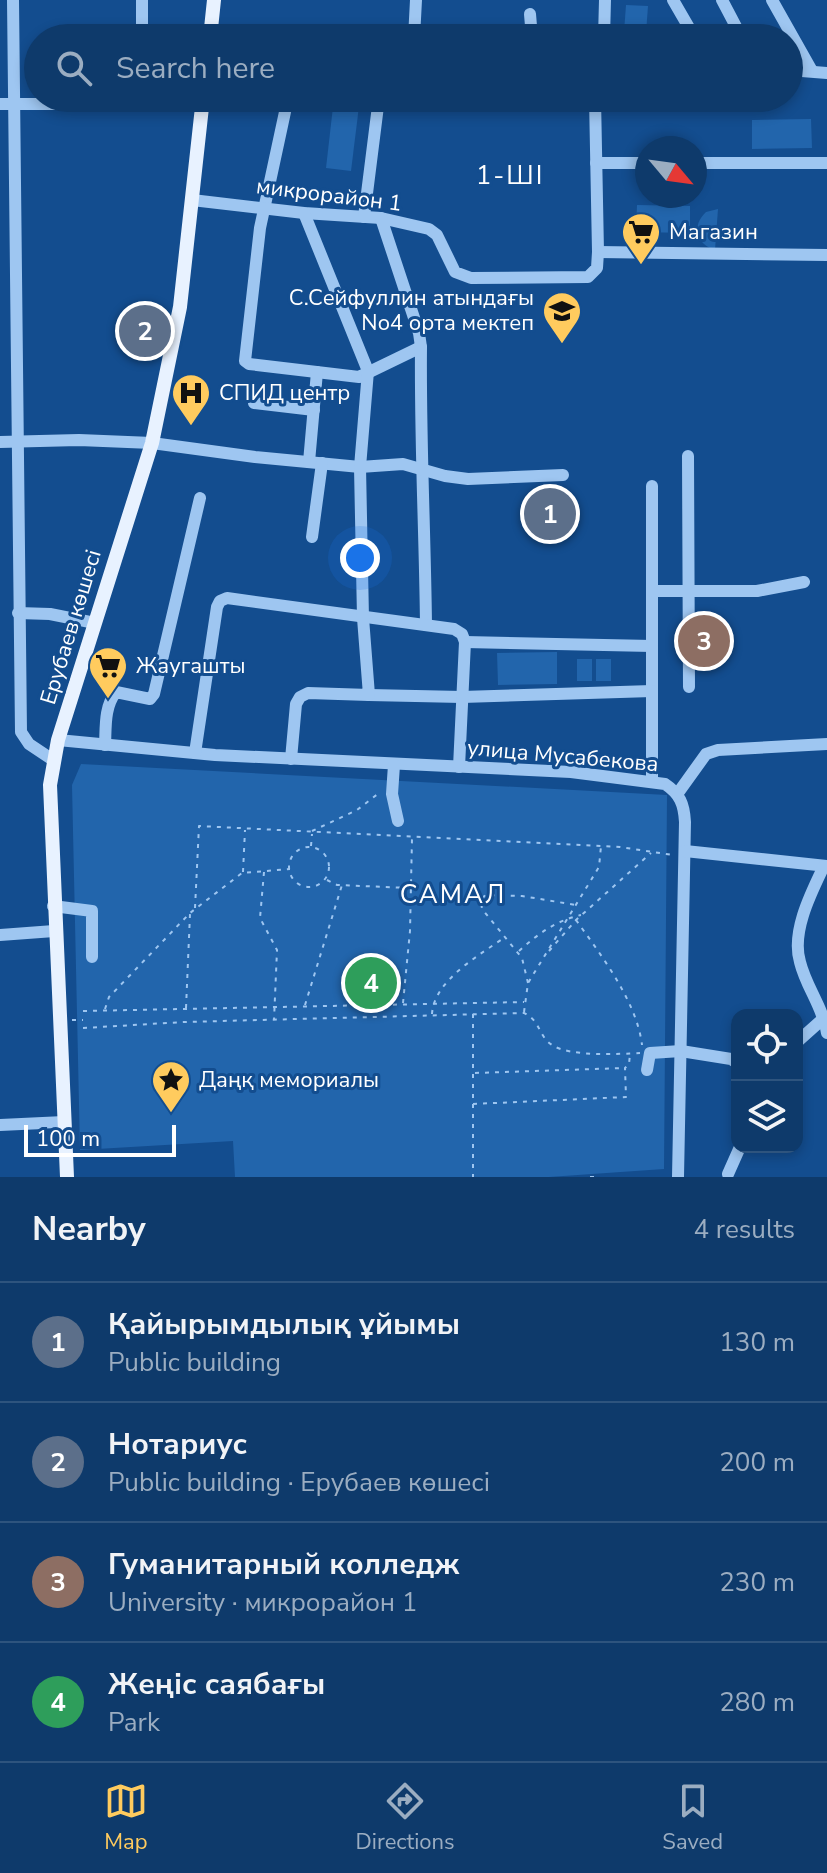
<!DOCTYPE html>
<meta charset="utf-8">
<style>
:root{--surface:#0e3a6b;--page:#174171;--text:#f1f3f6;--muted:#9badc1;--line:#2e547e;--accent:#ffcb5e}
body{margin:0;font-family:"Nunito Sans",sans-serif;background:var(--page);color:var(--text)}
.controls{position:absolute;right:24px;bottom:24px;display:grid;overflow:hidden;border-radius:16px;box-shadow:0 4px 12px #0003}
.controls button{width:72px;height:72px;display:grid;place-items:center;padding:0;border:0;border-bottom:2px solid var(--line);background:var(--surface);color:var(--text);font:40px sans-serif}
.compass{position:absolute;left:635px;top:136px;width:72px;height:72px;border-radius:50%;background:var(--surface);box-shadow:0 4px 12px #0003;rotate:119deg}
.scale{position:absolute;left:24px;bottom:20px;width:152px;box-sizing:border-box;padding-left:8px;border:4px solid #fff;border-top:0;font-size:22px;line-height:28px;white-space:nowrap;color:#fff;-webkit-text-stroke:6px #134d8f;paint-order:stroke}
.you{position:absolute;left:360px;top:558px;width:28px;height:28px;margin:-20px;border:6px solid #fff;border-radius:50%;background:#1a73e8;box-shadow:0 0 0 12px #1a73e833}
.badge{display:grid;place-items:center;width:52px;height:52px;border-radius:50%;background:var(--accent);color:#fff;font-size:26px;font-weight:700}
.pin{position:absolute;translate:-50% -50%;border:4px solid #fff;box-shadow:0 2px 8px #0006}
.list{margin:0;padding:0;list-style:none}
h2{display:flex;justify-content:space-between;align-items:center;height:104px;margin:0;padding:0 32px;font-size:34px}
h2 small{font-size:26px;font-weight:400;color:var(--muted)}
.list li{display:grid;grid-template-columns:52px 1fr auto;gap:24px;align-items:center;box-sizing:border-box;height:120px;padding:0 32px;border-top:2px solid var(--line)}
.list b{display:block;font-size:30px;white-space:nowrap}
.list p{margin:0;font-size:26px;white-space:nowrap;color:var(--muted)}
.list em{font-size:26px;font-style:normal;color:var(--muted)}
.icon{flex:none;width:44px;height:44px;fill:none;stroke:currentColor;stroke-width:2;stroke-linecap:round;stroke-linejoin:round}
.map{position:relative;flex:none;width:827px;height:1177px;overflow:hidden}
.search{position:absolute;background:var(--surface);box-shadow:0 4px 12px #0003;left:24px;right:24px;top:24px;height:88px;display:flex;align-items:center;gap:20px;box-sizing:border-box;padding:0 28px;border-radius:44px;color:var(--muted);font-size:30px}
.sheet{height:584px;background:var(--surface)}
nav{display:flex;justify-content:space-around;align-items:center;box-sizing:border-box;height:112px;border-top:2px solid var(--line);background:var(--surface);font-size:22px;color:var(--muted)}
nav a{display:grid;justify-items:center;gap:4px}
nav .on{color:var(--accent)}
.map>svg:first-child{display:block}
</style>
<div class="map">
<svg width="827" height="1177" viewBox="0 0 827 1177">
<rect width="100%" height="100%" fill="#134d8f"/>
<g fill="#2265ac">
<polygon points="626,5 648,6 646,33 624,32"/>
<polygon points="334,98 360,98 351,171 326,168"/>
<polygon points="811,119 812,148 752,149 752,120"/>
<polygon points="637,205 690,206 690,233 636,232"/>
<path d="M718,209L715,250C696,244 691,226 706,212Z"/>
<polygon points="557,652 557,684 498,685 497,653"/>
<rect x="577" y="659" width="15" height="22"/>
<rect x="596" y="659" width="15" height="22"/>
<polygon points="81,764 667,795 664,1169 549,1177 235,1177 233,1141 80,1150 72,785"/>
</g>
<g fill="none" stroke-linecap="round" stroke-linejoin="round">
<g stroke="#9ec6f1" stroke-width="2" stroke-dasharray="4 6" stroke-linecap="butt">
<polyline points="312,831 357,810 379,793"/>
<polyline points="311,846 312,834"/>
<circle cx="309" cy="867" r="20"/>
<polyline points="243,872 245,830"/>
<polyline points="264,872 260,918 277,950 274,1020"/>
<polyline points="327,880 337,885 411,888"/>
<polyline points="195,908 199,826 620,847 673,855"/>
<path d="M576,920C601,955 637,1002 642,1045"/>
<path d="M519,951C538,934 555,921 581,915"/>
<polyline points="549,951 576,920 651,853"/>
<polyline points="528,983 522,958 482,909 481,901 485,895 522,896 576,905"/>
<polyline points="403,1003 410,931 412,838"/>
<polyline points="305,1005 342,885"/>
<polyline points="186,1008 190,914"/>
<polyline points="105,1009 109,997 190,913 242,873 290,869"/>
<polyline points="83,1011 524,1002"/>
<polyline points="524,1012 528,983 599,867 601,846"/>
<path d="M432,1014C434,980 480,955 505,937"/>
<polyline points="473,1014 473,1177"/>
<polyline points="72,1020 83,1020"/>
<path d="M83,1028L184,1022L524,1013C541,1021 538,1036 552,1045C570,1057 619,1054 640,1053"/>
<polyline points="475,1073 624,1068"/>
<polyline points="473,1104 626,1097 625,1068 629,1064 630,1054"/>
<polyline points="590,1177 594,1177"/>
</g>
<g stroke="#9ec6f1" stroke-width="12">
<polyline points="13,0 21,732 29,744 53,760"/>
<polyline points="673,0 695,38"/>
<polyline points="722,0 742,38"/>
<polyline points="772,0 812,71"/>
<polyline points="530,14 532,38"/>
<polyline points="142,38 142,0"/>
<polyline points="414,38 416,0"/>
<polyline points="604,38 605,0"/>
<polyline points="789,70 827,73"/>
<polyline points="288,98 260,228 245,361 249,364 359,377 421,347"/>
<polyline points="0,104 202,104"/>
<polyline points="596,163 647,163"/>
<polyline points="695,163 827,163"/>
<polyline points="192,200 304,213 381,218 429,229 437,235 455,272 471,278 588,277 597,268 598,252 595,98"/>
<polyline points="304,213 368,371"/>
<polyline points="364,217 379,98"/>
<path d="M381,218L419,333L421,347C420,440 425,532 426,625"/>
<polyline points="598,252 827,255"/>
<polyline points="254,403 314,410"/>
<polyline points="0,442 79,440 152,443 255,457 360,467 403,464 445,476 468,479 563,475"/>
<polyline points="688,456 689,687"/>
<polyline points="309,462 317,372"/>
<polyline points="652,486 652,782"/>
<polyline points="312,537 322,463"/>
<polyline points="652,591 757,591 804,582"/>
<polyline points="18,613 50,614 95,623"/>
<polyline points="465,642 652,646"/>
<polyline points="369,695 462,697 652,691"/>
<path d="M58,740L215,755L571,772L665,784C680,794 684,804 685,822L678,1177"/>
<path d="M105,745C106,727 104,707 116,692L150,699L154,694L200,498"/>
<polyline points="195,753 217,607 220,601 227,598 454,629 462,634 465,642 459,767"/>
<polyline points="291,759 296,704 300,697 308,693 369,695 363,618 360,467 368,371"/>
<polyline points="394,765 392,794 398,821"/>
<polyline points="678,793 706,754 718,750 827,744"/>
<polyline points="685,851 827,866"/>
<path d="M824,866C811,893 791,932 800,962C806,987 823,1007 827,1033"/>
<polyline points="53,906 92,911 92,957"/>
<polyline points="0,935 54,931"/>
<polyline points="797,1042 824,1018"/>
<polyline points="647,1070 650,1053 681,1051 731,1059 737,1063"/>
<polyline points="0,1125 64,1122"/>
<polyline points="728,1174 740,1147"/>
</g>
<g stroke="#e8f2ff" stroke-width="14">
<polyline points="210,38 214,0"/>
<polyline points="67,1177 50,785 58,740 152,443 180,307 203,98"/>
</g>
</g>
<defs>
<symbol id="supermarket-pin" viewBox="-11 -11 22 30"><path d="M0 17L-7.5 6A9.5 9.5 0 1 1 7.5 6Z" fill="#ffcb5e" stroke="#134d8f"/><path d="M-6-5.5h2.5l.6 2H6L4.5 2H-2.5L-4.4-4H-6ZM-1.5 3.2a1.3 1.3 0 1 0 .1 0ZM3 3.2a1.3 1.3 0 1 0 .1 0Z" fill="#111"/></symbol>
<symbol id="school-pin" viewBox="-11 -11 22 30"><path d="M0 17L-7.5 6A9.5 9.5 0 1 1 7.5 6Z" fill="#ffcb5e" stroke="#134d8f"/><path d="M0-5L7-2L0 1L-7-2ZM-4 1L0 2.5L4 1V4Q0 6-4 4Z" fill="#111"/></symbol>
<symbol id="hospital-pin" viewBox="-11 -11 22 30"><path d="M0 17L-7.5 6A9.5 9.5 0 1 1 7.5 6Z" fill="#ffcb5e" stroke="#134d8f"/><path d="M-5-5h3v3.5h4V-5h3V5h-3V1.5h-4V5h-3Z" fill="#111"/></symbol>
<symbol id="sight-pin" viewBox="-11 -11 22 30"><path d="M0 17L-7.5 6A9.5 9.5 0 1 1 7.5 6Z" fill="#ffcb5e" stroke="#134d8f"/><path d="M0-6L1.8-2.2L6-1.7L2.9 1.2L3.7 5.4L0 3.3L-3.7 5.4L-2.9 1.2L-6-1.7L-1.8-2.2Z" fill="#111"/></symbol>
</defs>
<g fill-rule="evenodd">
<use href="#supermarket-pin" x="619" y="210" width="44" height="60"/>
<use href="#school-pin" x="540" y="289" width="44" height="60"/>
<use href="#hospital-pin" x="169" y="371" width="44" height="60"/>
<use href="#supermarket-pin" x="86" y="644" width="44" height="60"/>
<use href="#sight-pin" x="149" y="1058" width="44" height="60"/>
</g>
<g text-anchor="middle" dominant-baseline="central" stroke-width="6" stroke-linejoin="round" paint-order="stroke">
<g font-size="22" fill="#fff" stroke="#134d8f">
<text transform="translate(329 195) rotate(7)">микрорайон 1</text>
<text transform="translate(71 627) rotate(-73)">Ерубаев көшесі</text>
<text transform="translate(563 756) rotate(5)">улица Мусабекова</text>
</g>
<g font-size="22" fill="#fff" stroke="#134d8f" text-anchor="start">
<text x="669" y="232">Магазин</text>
<text x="534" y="298" text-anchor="end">С.Сейфуллин атындағы<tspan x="534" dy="25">No4 орта мектеп</tspan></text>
<text x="219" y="393">СПИД центр</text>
<text x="136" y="666">Жаугашты</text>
<text x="199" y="1080">Даңқ мемориалы</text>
</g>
<g font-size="26" letter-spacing="2" fill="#fff" stroke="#134d8f">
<text x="510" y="175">1-ШІ</text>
<text x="453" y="894">САМАЛ</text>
</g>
</g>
</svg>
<div class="controls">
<button><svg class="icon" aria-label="locate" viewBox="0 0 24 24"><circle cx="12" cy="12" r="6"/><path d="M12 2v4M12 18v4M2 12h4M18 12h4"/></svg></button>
<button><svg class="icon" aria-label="layers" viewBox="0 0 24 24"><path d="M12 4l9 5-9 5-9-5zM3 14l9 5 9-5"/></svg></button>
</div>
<svg class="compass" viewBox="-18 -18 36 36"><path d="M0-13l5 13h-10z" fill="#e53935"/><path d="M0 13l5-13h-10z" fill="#9badc1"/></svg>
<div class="scale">100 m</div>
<div class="you"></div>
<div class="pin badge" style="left:550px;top:514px;background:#5c6f8a">1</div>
<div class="pin badge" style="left:145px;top:331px;background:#5c6f8a">2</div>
<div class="pin badge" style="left:704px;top:641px;background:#8d6e63">3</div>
<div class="pin badge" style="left:371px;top:983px;background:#2e9e5b">4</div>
<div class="search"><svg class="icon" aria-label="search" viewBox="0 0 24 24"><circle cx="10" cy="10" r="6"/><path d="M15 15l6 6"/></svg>Search here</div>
</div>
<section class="sheet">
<h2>Nearby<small>4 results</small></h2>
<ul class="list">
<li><span class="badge" style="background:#5c6f8a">1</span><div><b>Қайырымдылық ұйымы</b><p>Public building</p></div><em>130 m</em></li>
<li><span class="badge" style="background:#5c6f8a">2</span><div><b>Нотариус</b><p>Public building · Ерубаев көшесі</p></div><em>200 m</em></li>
<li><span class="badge" style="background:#8d6e63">3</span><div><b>Гуманитарный колледж</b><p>University · микрорайон 1</p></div><em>230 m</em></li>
<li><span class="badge" style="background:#2e9e5b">4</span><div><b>Жеңіс саябағы</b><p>Park</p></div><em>280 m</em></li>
</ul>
</section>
<nav>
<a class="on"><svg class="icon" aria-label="map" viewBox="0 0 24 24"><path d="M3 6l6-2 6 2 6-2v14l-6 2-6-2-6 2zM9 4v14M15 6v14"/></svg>Map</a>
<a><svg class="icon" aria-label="directions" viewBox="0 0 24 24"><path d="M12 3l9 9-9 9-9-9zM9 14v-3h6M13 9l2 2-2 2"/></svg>Directions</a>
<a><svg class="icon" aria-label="saved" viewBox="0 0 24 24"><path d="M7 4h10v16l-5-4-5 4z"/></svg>Saved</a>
</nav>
